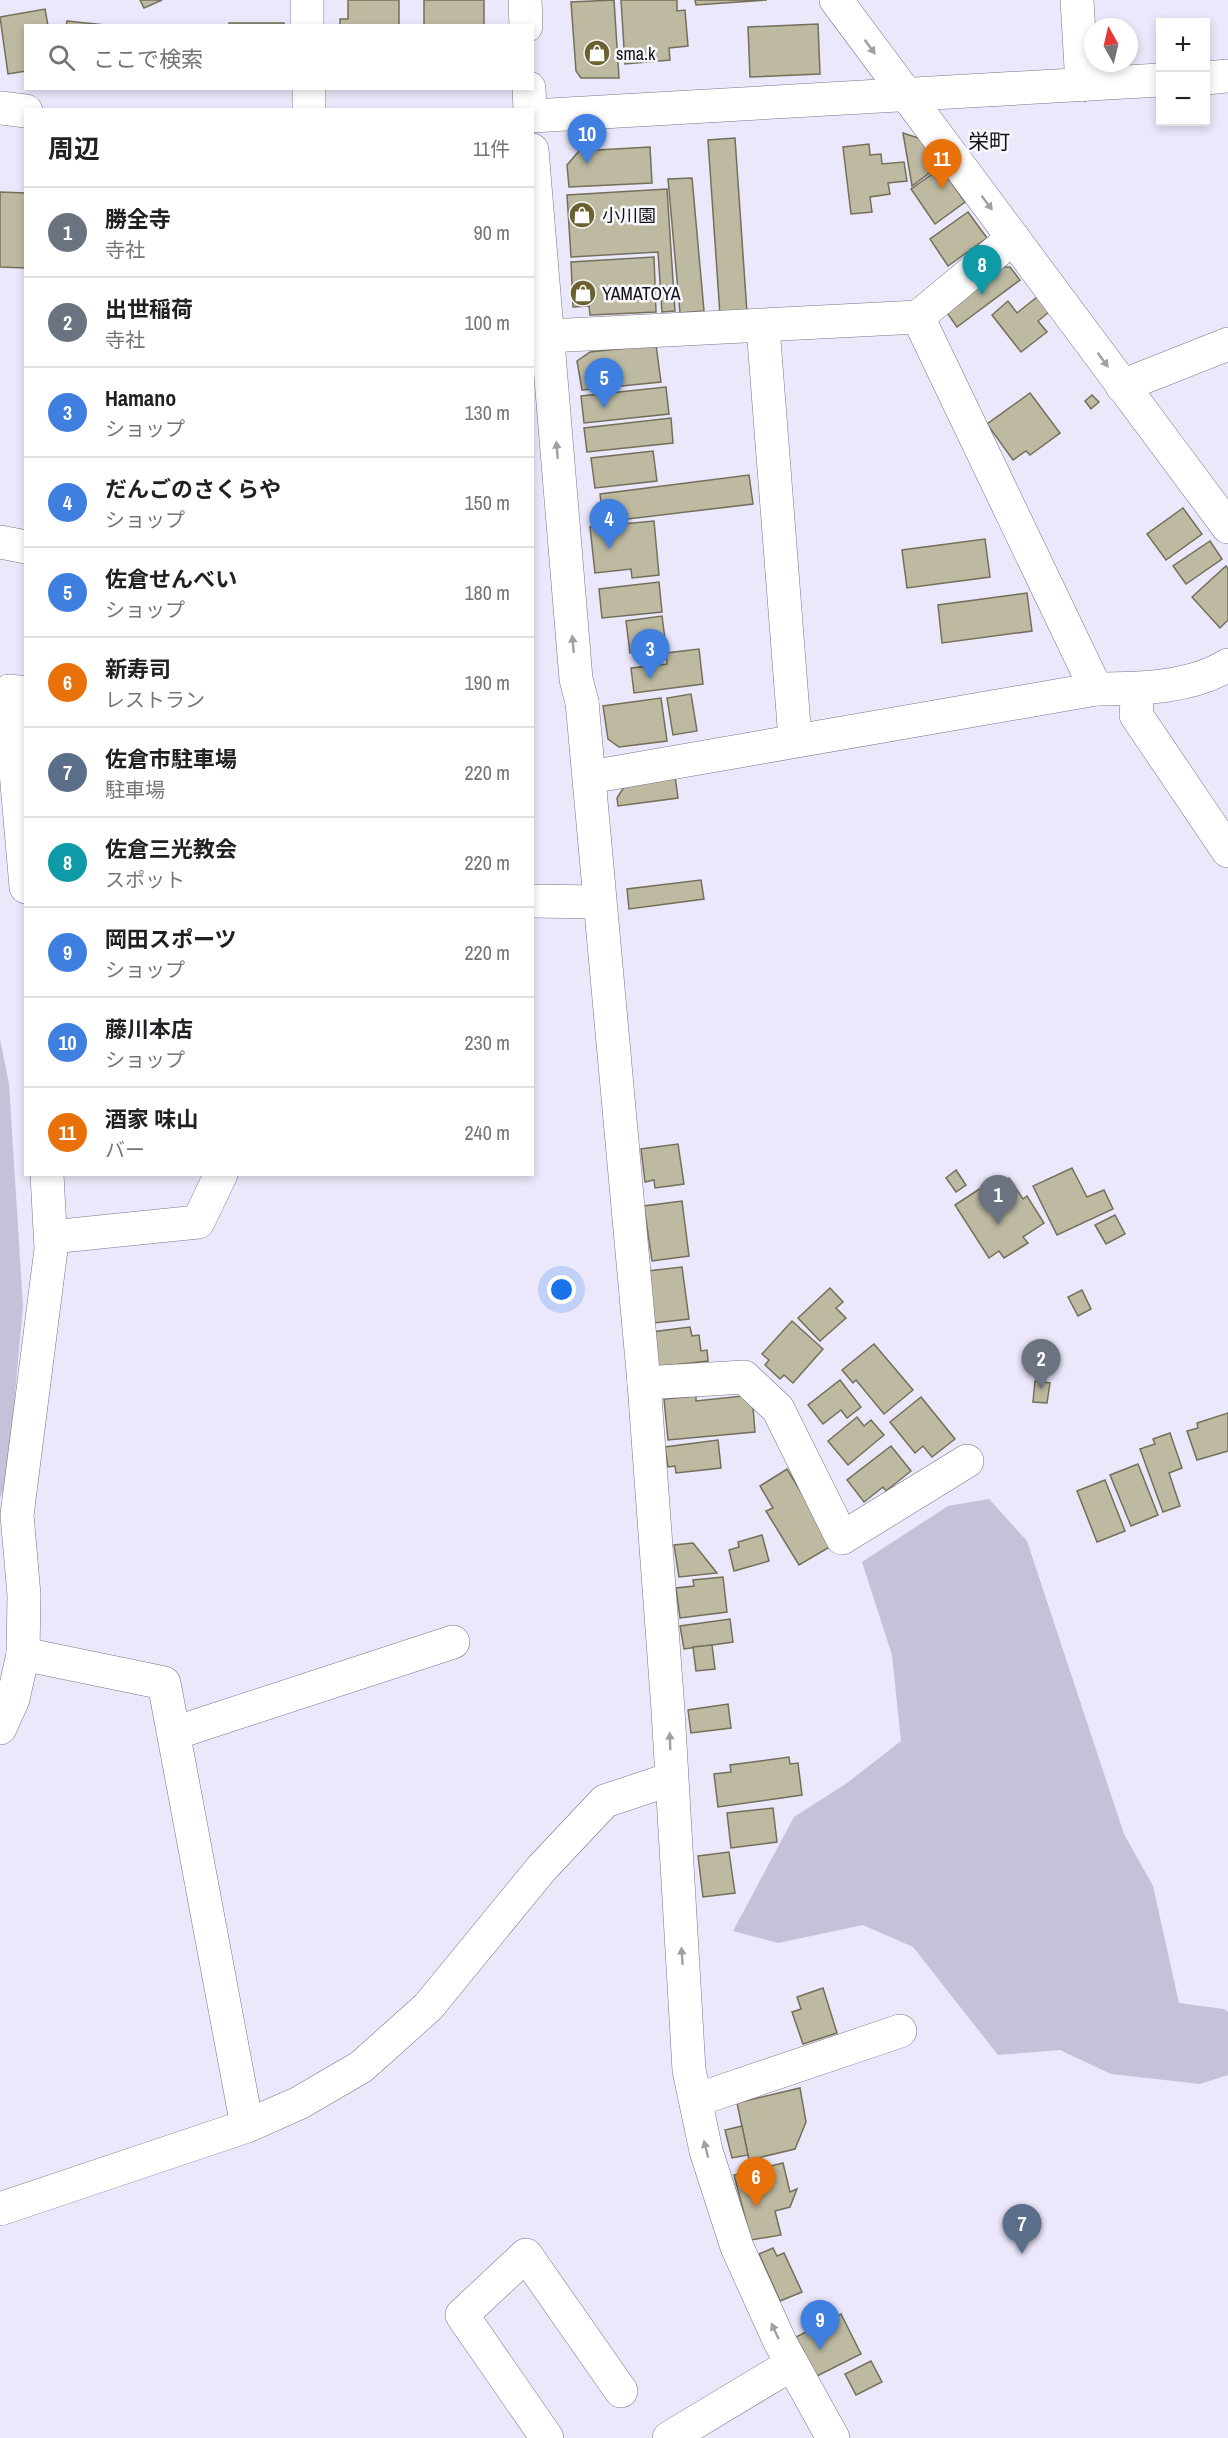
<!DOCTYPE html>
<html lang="ja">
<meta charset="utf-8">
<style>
:root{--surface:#fff;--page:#f6f6f6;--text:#202124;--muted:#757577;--line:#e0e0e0;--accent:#b45309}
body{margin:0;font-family:"Archivo Narrow","Noto Sans JP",sans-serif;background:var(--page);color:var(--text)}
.controls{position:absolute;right:18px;top:18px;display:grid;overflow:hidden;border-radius:0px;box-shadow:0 3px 9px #0003}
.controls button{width:54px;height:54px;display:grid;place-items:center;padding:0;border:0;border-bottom:2px solid var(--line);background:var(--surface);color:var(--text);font:30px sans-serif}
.compass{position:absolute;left:1084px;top:18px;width:54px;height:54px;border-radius:50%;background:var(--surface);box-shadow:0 3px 9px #0003;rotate:352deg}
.you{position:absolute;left:562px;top:1290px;width:21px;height:21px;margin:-15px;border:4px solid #fff;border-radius:50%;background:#1a73e8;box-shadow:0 0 0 9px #1a73e833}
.badge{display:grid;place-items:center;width:39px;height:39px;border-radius:50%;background:var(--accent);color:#fff;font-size:20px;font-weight:700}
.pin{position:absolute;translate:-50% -50px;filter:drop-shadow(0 2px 3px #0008)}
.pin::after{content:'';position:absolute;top:32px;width:21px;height:18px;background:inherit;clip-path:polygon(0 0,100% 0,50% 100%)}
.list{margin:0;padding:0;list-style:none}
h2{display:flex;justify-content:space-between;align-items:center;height:78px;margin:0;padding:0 24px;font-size:26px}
h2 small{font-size:20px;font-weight:400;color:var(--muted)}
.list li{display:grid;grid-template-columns:39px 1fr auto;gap:18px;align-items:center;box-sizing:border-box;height:90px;padding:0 24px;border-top:2px solid var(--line)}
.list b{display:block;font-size:22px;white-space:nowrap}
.list p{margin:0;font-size:20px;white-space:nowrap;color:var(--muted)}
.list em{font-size:20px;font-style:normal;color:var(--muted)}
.icon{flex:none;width:33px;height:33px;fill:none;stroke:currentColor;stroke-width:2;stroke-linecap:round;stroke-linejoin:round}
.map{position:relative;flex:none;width:1228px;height:2438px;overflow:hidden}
.search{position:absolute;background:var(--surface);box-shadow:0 3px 9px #0003;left:24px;top:24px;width:510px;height:66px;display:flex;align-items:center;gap:15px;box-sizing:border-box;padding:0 21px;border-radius:0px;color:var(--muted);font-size:22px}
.panel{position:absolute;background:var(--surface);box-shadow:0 3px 9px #0003;left:24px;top:108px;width:510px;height:1068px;border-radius:0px}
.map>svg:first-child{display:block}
</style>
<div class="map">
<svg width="1228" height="2438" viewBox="0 0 1228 2438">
<rect width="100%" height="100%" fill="#ebe8fb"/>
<g fill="#c4c1d8">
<polygon points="0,1039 9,1084 23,1306 7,1481 0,1498"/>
<polygon points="989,1499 1027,1541 1124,1834 1153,1886 1179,2003 1224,2009 1228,2012 1228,2075 1200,2084 1111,2074 1060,2050 998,2055 913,1947 863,1925 778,1943 733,1931 794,1817 847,1783 901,1741 892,1655 862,1562 948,1506"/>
</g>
<g fill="#bebaa2" stroke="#736f59" stroke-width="1.5">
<polygon points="140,0 162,0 144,8"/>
<polygon points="348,0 399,0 399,26 340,26 340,19 348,19"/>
<rect x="424" y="0" width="60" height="26"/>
<polygon points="614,0 619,78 581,78 576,71 571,2"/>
<polygon points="621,0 677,0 677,11 685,10 688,46 669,48 670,60 625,64"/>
<polygon points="695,0 767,0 696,5"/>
<polygon points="45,9 48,26 26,26 26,71 8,74 0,17"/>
<polygon points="67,21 115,26 66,26"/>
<rect x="229" y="23" width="55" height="3"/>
<polygon points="818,24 820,74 750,77 748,27"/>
<polygon points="903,133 924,140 940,165 912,186"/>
<polygon points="735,138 747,313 720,315 708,140"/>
<polygon points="869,144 870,155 881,154 882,164 904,162 907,181 888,183 890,194 870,197 872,212 851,214 843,147"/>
<polygon points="650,147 652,183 569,187 567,165 579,151"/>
<polygon points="941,168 965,202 935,224 911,189"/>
<polygon points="692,178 704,311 680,313 668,179"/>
<polygon points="667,189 675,311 662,312 658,252 571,257 567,195"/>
<polygon points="0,192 26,193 26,268 0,267"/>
<polygon points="968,212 987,238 948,266 930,239"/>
<polygon points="654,257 656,312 590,315 589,306 573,307 571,262"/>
<polygon points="998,267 1010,267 1020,280 957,327 945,310"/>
<polygon points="1037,297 1049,312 1038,321 1047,332 1021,352 992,315 1008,301 1017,313"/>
<polygon points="656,345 661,382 582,390 577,361 590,352"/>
<polygon points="666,387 669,414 584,423 581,396"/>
<polygon points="1030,393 1060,433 1030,455 1026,451 1013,460 987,424"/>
<polygon points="1092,395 1099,402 1091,409 1085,401"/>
<polygon points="671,418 673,443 587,452 584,428"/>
<polygon points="653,451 657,481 595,488 591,458"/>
<polygon points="749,475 753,504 603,522 600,494"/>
<polygon points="1183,508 1202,534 1166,560 1147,534"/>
<polygon points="654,521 659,575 632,578 631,569 595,573 590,527"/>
<polygon points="985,539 990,577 907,588 902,550"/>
<polygon points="1210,541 1222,559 1186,584 1173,566"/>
<polygon points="1226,566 1228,569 1228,620 1220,628 1192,597"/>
<polygon points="659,582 662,612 602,618 599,589"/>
<polygon points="1027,593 1032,631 942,643 938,605"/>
<polygon points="662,616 666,647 630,653 626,621"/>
<polygon points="699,649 703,684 634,693 631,668 667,664 666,653"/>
<polygon points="691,694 697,731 673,735 667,698"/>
<polygon points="661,698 667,741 619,747 608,739 603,706"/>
<polygon points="675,776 678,798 618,806 617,798 626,784"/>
<polygon points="701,880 704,899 629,909 627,889"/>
<polygon points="678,1144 684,1184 655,1188 654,1180 645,1182 641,1149"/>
<polygon points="1072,1168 1087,1197 1104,1190 1113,1209 1057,1235 1033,1186"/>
<polygon points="956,1170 966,1185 956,1192 946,1178"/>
<polygon points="1009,1178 1023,1199 1027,1196 1044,1223 1023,1237 1028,1243 1004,1258 999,1251 989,1258 955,1205 990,1182 994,1187"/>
<polygon points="682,1201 689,1256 652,1261 644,1206"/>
<polygon points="1115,1215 1125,1234 1106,1244 1095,1225"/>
<polygon points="682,1267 689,1319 654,1323 648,1271"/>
<polygon points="830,1288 843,1302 836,1308 846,1318 820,1341 798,1318"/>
<polygon points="1082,1290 1091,1309 1078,1316 1068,1297"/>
<polygon points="792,1321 823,1349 793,1383 784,1375 780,1379 765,1365 769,1360 762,1354"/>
<polygon points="690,1327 692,1336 699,1335 701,1351 707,1350 708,1361 656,1367 651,1332"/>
<polygon points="874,1344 913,1390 884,1414 856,1380 853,1383 842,1370"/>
<polygon points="840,1380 861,1407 847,1418 841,1410 823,1424 808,1405"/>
<polygon points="1035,1381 1050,1383 1047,1403 1033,1402"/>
<polygon points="752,1395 755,1432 668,1440 664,1399 696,1396 696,1401"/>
<polygon points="921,1397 955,1439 932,1457 923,1446 915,1453 890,1422"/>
<polygon points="1228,1413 1228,1451 1197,1460 1187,1431 1198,1428 1197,1423"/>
<polygon points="857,1417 864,1426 871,1420 884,1435 848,1465 828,1441"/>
<polygon points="1170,1433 1182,1468 1169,1473 1180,1506 1163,1512 1140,1449 1155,1444 1153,1439"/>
<polygon points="718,1440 721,1468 676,1473 675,1466 668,1467 665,1447"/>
<polygon points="891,1446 911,1471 886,1491 883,1487 864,1502 847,1480"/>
<polygon points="1138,1464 1158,1515 1131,1526 1110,1475"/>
<polygon points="787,1469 833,1545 799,1565 766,1511 773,1508 760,1486"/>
<polygon points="1105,1480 1125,1531 1097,1542 1077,1491"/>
<polygon points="762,1535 769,1561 734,1571 729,1550 739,1547 738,1542"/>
<polygon points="693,1543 717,1573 679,1577 674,1545"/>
<polygon points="723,1577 727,1612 680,1618 676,1588 694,1586 693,1580"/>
<polygon points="730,1619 733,1642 684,1649 680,1626"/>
<polygon points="712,1645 715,1669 696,1671 693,1647"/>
<polygon points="728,1704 731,1728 691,1733 688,1710"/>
<polygon points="789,1757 790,1764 798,1763 802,1795 718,1807 714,1774 731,1772 730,1765"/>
<polygon points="773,1808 777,1842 731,1848 727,1813"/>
<polygon points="729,1852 735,1893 703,1897 698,1856"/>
<polygon points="823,1988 837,2033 803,2044 792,2012 801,2009 797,1997"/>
<polygon points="800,2088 806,2122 795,2149 749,2160 737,2103"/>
<polygon points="742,2126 748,2155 732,2158 725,2130"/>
<polygon points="783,2163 790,2192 797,2189 790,2207 775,2211 781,2235 751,2240 734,2175"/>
<polygon points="773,2248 777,2256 784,2253 802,2292 780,2301 759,2254"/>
<polygon points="841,2314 861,2354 817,2376 796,2337"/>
<polygon points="871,2361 882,2382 856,2395 845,2374"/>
</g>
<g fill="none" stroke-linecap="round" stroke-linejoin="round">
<defs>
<g id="minor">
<polyline points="307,0 307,26"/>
<polyline points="836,0 1228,527"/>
<polyline points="1077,0 1082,85"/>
<polyline points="309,88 309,110"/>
<polyline points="918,317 1013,238"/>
<polyline points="763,327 795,739"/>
<polyline points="548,336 918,317 1096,689"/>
<polyline points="1122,386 1228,344"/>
<polyline points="0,542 26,547"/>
<polyline points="1138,689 1136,715 1228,851"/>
<polyline points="26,693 9,691 26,887"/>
<polyline points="582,702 644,1383 668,1710 689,2070 706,2151 737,2247 780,2342 833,2438"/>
<path d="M590,777L1096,689C1139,689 1191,688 1228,665"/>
<polyline points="532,901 599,902"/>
<polyline points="51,1237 198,1222 221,1174"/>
<polyline points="644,1383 744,1377 778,1409 842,1538 967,1461"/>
<polyline points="23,1654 164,1683 247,2126"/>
<polyline points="0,1728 13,1699 23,1654 24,1595 17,1515 51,1249 47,1174"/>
<polyline points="175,1733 453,1642"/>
<polyline points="696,2100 900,2031"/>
<polyline points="0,2209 247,2126 299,2103 361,2067 428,2007 541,1869 605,1801 671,1779"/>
<polyline points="547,2438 462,2315 526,2255 621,2391"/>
<polyline points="669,2438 792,2364"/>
</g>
<g id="tertiary">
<polyline points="525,0 526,26"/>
<polyline points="1206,78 1228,76"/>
<polyline points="529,88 530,110"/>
<polyline points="0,108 26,111"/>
<polyline points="532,116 1160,80"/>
<polyline points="532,150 576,679 582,702"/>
</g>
</defs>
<use href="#minor" stroke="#78748a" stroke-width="34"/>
<use href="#tertiary" stroke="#78748a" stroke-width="34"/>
<use href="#minor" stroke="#fff" stroke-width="33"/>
<use href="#tertiary" stroke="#fff" stroke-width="33"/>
</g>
<defs><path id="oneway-solid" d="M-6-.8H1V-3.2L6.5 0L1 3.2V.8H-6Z" transform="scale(1.5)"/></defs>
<g fill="#a09fa3">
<use href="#oneway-solid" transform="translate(870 47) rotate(54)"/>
<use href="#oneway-solid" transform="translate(987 203) rotate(53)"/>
<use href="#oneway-solid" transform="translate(1103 360) rotate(54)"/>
<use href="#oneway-solid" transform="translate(557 450) rotate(-95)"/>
<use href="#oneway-solid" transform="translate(573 644) rotate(-95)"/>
<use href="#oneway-solid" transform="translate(670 1741) rotate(-92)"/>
<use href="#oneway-solid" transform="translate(682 1956) rotate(-94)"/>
<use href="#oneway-solid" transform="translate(706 2149) rotate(-104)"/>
<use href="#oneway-solid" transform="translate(775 2331) rotate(-115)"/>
</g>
<defs>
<symbol id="shop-disc" viewBox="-11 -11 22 22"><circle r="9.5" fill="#6a612e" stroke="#f8f7fc"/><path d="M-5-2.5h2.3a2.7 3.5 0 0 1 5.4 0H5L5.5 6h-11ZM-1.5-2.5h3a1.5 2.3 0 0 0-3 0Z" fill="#fff"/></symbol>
</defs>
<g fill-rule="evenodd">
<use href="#shop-disc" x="582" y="38" width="30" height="30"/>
<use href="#shop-disc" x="567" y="200" width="30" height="30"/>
<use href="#shop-disc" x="568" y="278" width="30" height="30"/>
</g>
<g text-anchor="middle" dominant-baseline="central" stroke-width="5" stroke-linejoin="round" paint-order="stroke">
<g font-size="18" fill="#121018" stroke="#f8f7fc" text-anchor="start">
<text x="616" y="53">sma.k</text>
<text x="602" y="215">小川園</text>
<text x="602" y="293">YAMATOYA</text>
</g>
<g font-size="21" fill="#121018" stroke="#f8f7fc">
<text x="989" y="141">栄町</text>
</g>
</g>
</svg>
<div class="controls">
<button>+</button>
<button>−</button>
</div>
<svg class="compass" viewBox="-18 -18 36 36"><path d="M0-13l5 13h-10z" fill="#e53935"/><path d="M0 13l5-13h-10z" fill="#757577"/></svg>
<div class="you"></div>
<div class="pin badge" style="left:998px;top:1225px;background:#6b7280">1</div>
<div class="pin badge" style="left:1041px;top:1389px;background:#6b7280">2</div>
<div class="pin badge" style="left:650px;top:679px;background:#3f7fe0">3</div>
<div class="pin badge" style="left:609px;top:549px;background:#3f7fe0">4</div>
<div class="pin badge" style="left:604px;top:408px;background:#3f7fe0">5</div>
<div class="pin badge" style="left:756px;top:2207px;background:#e8710a">6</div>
<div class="pin badge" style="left:1022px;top:2254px;background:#5c6f8a">7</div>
<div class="pin badge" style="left:982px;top:295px;background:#0f9aa8">8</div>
<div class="pin badge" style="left:820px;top:2350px;background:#3f7fe0">9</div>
<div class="pin badge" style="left:587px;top:164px;background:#3f7fe0">10</div>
<div class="pin badge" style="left:942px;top:189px;background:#e8710a">11</div>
<div class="search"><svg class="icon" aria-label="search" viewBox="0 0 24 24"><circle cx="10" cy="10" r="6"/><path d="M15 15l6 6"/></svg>ここで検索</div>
<section class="panel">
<h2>周辺<small>11件</small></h2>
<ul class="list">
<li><span class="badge" style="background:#6b7280">1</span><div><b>勝全寺</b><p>寺社</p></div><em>90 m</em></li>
<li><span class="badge" style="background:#6b7280">2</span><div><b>出世稲荷</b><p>寺社</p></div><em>100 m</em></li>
<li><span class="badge" style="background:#3f7fe0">3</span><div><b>Hamano</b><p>ショップ</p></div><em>130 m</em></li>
<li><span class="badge" style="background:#3f7fe0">4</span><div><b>だんごのさくらや</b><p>ショップ</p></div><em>150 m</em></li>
<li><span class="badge" style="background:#3f7fe0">5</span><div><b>佐倉せんべい</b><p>ショップ</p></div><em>180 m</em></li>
<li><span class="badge" style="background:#e8710a">6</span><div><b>新寿司</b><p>レストラン</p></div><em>190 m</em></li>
<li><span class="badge" style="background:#5c6f8a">7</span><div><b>佐倉市駐車場</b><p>駐車場</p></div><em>220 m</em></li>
<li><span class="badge" style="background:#0f9aa8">8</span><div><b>佐倉三光教会</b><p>スポット</p></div><em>220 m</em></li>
<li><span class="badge" style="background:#3f7fe0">9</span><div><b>岡田スポーツ</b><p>ショップ</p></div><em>220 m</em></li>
<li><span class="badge" style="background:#3f7fe0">10</span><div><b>藤川本店</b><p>ショップ</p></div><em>230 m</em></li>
<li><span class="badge" style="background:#e8710a">11</span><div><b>酒家 味山</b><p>バー</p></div><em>240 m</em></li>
</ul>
</section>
</div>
